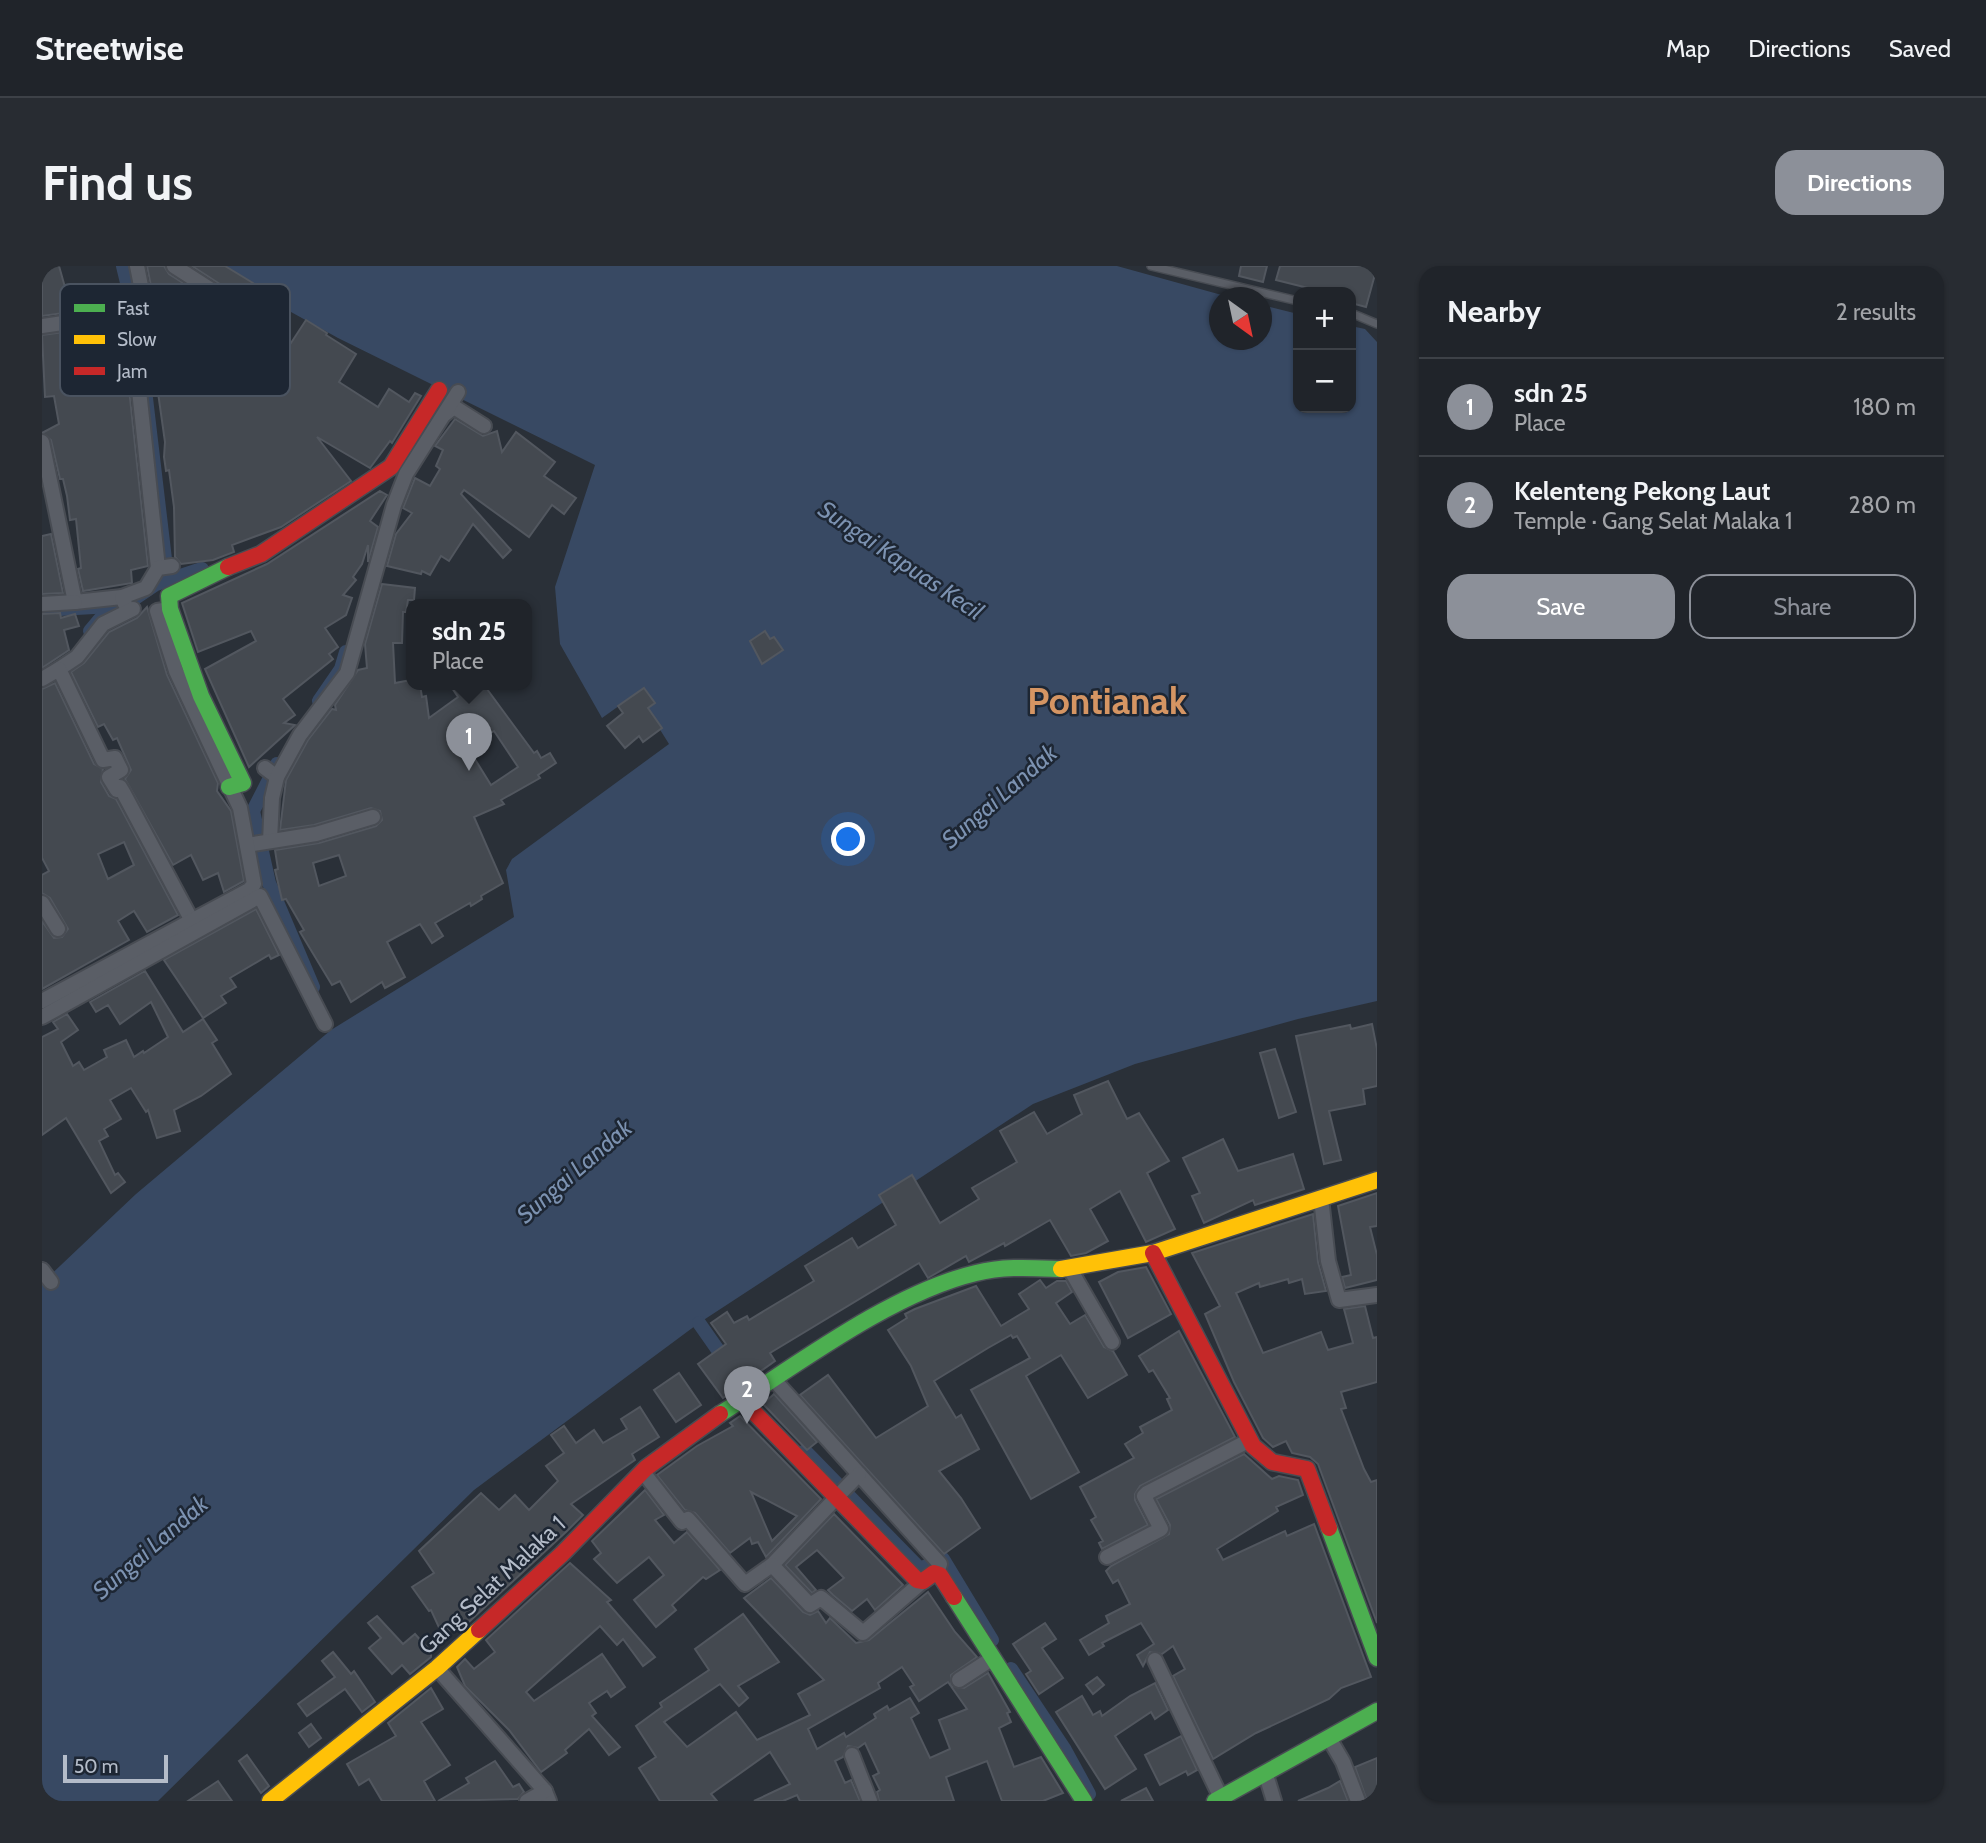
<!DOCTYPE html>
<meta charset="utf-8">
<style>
:root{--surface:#20242a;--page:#282c32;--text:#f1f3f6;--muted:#a2a4a8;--line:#3d4147;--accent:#8c9099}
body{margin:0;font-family:Cabin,sans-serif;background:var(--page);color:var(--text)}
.controls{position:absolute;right:21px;top:21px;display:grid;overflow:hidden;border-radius:14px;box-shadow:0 2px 5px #0004}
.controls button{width:63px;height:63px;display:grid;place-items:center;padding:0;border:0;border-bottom:2px solid var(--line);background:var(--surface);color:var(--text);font:35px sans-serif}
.compass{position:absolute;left:1167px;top:21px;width:63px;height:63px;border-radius:50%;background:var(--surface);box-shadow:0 2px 5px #0004;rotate:147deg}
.scale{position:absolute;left:21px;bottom:18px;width:105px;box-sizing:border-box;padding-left:7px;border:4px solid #b4bcc9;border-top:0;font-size:19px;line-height:24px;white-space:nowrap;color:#b4bcc9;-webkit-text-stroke:5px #1d2633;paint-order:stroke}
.you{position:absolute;left:807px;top:574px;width:24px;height:24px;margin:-18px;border:5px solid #fff;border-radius:50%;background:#1a73e8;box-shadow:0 0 0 10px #1a73e833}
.badge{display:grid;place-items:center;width:46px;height:46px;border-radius:50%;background:var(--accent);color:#fff;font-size:23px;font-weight:700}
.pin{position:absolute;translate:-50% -58px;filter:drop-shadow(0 2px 4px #0008)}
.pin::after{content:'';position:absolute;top:37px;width:24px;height:21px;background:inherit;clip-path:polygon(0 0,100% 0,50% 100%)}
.popup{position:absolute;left:364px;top:333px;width:126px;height:91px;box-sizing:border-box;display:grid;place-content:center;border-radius:14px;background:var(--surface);filter:drop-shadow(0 2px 5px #0005);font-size:23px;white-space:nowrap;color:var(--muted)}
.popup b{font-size:26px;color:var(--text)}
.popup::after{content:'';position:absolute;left:50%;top:100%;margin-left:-14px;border:14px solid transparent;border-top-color:var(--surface)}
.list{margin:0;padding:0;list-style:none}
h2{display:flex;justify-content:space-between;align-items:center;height:91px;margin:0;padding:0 28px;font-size:30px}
h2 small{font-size:23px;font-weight:400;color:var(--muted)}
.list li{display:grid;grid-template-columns:46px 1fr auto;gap:21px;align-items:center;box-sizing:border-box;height:98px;padding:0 28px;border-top:2px solid var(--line)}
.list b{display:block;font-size:26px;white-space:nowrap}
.list p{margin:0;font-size:23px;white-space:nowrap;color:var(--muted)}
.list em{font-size:23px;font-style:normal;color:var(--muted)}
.actions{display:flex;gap:14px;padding:21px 28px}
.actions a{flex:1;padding:16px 0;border:2px solid var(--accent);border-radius:21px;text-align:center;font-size:24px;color:var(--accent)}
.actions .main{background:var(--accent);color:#fff}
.map{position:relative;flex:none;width:1335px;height:1535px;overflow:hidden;border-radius:21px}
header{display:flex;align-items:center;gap:42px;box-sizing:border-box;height:98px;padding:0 35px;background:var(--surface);border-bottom:2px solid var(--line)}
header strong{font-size:33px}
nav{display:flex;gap:38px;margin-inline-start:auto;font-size:24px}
.intro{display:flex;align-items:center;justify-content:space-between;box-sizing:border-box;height:168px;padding:0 42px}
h1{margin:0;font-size:49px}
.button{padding:18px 32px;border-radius:21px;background:var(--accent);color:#fff;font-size:24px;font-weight:700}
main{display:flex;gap:42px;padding:0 42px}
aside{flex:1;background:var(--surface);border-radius:21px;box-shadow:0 2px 5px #0004}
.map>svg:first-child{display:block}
</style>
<header>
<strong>Streetwise</strong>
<nav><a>Map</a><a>Directions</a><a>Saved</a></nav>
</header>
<div class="intro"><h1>Find us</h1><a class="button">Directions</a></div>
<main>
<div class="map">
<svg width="1335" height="1535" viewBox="0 0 1335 1535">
<rect width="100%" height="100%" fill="#2a3038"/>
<polygon fill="#384963" points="166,0 1075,0 1187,31 1178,32 1178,74 1220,74 1220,39 1256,48 1256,142 1309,142 1309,60 1323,63 1335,76 1335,735 1256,753 1093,798 991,838 657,1057 432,1224 116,1535 0,1535 0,1017 94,928 289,764 472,651 464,604 470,593 627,478 595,427 560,452 518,378 513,321 553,199 296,72"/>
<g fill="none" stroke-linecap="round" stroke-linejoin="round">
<g stroke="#384963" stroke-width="14">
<polyline points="81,0 93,50"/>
<polyline points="104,132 125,310"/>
<polyline points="0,344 69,340"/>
<polyline points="48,365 69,340 80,341 114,318 160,303"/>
<polyline points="277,435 299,403 304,386"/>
<polyline points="235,498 211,545 227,617 271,721"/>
<polyline points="657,1057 713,1137"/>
<polyline points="763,1185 878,1303 901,1293 950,1374"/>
<polyline points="969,1403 1023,1484 1047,1528"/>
</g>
</g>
<g fill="#444950" stroke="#52575f" stroke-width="2" fill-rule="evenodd">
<polygon points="0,0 17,0 28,39 48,37 46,25 78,19 79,39 0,50"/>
<path d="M105,0H122L127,8L183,44L196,42L223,60L211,77L229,90L239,75L247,80L264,54L285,67L284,69L314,88L297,116L336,141L347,123L367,136L373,127L379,130L350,177L348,175L328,202L275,171L309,215L239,261L190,279L192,286L171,294L139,298L133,291L132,241L127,204L124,205L122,191L123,176L109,77L102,78L99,50L141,79H147L153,70L149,62L112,35ZM182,49L201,63L175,100L172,85L157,88Z"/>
<polygon points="150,0 183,0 211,17 197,40 193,28"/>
<polygon points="1199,0 1225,0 1221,16 1197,10"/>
<polygon points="1238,0 1335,0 1335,1 1324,41 1309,37 1309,26 1282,26 1234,14"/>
<polygon points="80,58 106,300 89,304 90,317 41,325 36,303 39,302 34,253 28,254 25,230 21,213 18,213 9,174 0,167 17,158 12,130 3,131 0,69"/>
<polygon points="413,153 441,170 455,165 460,186 474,166 513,196 502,210 534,232 522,248 510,239 487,271 422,224 419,228 469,284 461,292 431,258 407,295 399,290 388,309 380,305 379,308 345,300 354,268 370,247 361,242 373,212 388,220 398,203 394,200 401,184 393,180"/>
<polygon points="338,225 345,229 328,255 336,261 326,296 326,279 320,298 311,311 314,314 301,329 310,332 304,349 283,362 296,381 287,388 291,393 241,433 253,449 242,457 253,459 207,501 163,403 214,375 209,365 156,386 140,337 225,298"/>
<polygon points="9,268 21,327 0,328 0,270"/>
<path d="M340,318L373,322L372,334H366L364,346H361L360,377H351L353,417L369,414V419H378L380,431L384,430L387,452L416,431L408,419H442L492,487L495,485L499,492L508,487L514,497L496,509L498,512L459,534L462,538L432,551L461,617L439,630L440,633L429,640L428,637L393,657L401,670L390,677L378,658L345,676L363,711L343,722L340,716L309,736L298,715L290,719L258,666L262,664L244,633L240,634L233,604L236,603L233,584L277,577L334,560L340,554L338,545L329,542L272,559L238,564L244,514L266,474L290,443L294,444L293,439L316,404L325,402L323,378ZM433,448L447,468L452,465L476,501L449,519L413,461ZM297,589L304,610L277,620L271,597Z"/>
<polygon points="105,341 125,409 176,517 175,525 189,545 202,615 182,626 176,607 161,614 149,589 131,599 83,513 89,504 75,472 71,474 62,458 56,461 29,406 42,397 67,366 95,352"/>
<polygon points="18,347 19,352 33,348 37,360 22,364 27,384 0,402 0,348"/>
<polygon points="723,365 728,373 732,371 741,384 720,398 708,375"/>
<path d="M13,417L52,498L61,503L59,516L67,530L74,533L136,649L105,666L92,645L76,655L87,674L0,723V655L12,672L20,671L26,663L8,632L0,627V609L7,605L0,592V423ZM82,576L92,599L66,613L56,588Z"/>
<polygon points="602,422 613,437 606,442 620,462 601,476 597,470 583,482 565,460 581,447 576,440"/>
<polygon points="214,643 237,689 229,693 227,689 188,712 194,721 179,730 184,737 161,752 122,694"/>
<polygon points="103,705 141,766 161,753 175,774 170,777 189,808 159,830 132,844 138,865 115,872 106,844 104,846 89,822 68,834 79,853 62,863 66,870 57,875 73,909 76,907 83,916 69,927 24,852 0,869 0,771 16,763 11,756 25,748 36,764 19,776 31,800 37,796 42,804 65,791 62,784 84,774 92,791 101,785 102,787 126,771 109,736 78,758 66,739 54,746 48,736"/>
<polygon points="1330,758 1335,783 1335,820 1321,823 1323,838 1287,845 1299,894 1282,898 1254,770 1308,759 1309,763"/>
<polygon points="1233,783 1254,846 1237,852 1218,787"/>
<polygon points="1066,815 1085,853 1097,847 1127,895 1105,907 1133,963 1104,976 1078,925 1048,943 1066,975 1044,987 1029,990 1008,954 963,980 962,977 927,996 924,990 886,1012 877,997 728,1087 733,1095 681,1132 656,1098 684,1078 669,1057 685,1046 692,1057 705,1050 707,1054 772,1015 763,1000 810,972 816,982 854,959 837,929 870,909 898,957 937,933 930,922 975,896 958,865 992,846 1005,868 1040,848 1032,829"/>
<polygon points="1181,873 1196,905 1251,888 1262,923 1213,939 1211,934 1162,957 1150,930 1158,927 1141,892"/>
<polygon points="1335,927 1335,960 1328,961 1335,989 1335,1014 1303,1022 1300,1011 1309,1009 1296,940"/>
<polygon points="1271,948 1276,996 1284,1025 1263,1028 1260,1013 1247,1017 1246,1013 1218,1021 1217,1017 1194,1027 1221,1087 1279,1066 1286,1084 1311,1077 1302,1043 1323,1040 1331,1072 1335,1071 1335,1116 1299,1126 1304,1142 1299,1143 1322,1203 1329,1216 1335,1214 1335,1357 1276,1198 1268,1191 1250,1187 1244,1175 1231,1181 1221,1172 1192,1116 1163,1048 1178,1040 1150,987"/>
<polygon points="1104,1001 1129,1048 1086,1072 1057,1016 1076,1006"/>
<polygon points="998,1014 1004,1022 1015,1015 1024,1015 1030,1026 1014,1037 1028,1058 1043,1049 1062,1081 1071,1085 1085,1109 1046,1132 1019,1089 984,1110 1037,1206 989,1233 929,1124 988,1092 975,1070 971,1072 969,1069 946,1082 892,1115 914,1152 919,1149 937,1183 897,1205 919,1232 938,1262 902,1288 758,1129 786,1109 834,1172 886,1140 869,1100 846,1064 865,1052 863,1048 873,1043 934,1020 959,1060 987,1043 977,1028"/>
<polygon points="1137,1065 1193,1171 1098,1220 1093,1228 1093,1234 1106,1259 1060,1283 1057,1277 1061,1275 1049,1254 1054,1251 1038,1221 1092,1192 1083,1178 1101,1167 1098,1161 1130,1144 1125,1133 1128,1132 1111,1104 1107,1106 1097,1090"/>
<polygon points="637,1107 659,1139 634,1156 612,1124"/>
<polygon points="732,1128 775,1176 765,1184 721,1138"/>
<polygon points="598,1141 617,1171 590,1188 593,1194 529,1238 541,1249 525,1265 427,1356 400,1368 389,1344 387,1345 370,1321 392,1307 377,1285 439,1227 457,1244 473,1229 487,1244 516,1215 504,1200 522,1187 509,1169 522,1160 534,1177 552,1164 561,1177 585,1163 579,1153"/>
<path d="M698,1150L779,1233L724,1291L716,1276L710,1278L708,1272L688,1287L653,1247L643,1244L615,1209L655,1180L691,1160L688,1157ZM709,1226L755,1250L730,1275Z"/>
<polygon points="1202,1188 1230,1213 1237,1210 1256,1214 1261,1229 1234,1241 1236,1245 1175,1283 1181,1294 1243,1265 1245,1270 1272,1258 1329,1411 1299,1422 1287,1433 1214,1467 1171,1493 1131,1410 1143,1403 1131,1380 1120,1388 1108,1386 1101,1400 1095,1389 1112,1378 1099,1357 1060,1377 1062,1380 1047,1389 1038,1374 1067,1357 1064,1350 1088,1338 1076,1314 1071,1317 1064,1305 1069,1300 1127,1268 1128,1259 1114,1233"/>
<polygon points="603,1224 622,1249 613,1254 632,1277 645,1266 678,1304 664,1313 661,1311 630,1339 634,1344 614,1361 592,1334 622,1309 607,1291 575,1317 552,1293 559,1287 550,1275"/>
<polygon points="792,1248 861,1319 833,1344 825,1333 810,1345 791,1329 786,1324 802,1312 775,1284 754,1301 774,1324 770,1327 743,1299"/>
<polygon points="528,1297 569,1334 565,1336 613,1391 601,1400 581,1373 575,1379 558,1360 484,1426 492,1435 560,1388 583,1421 569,1431 565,1425 547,1437 554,1447 550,1450 578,1481 567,1489 547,1463 523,1484 525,1487 499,1506 467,1464 423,1420 415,1401 423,1393 432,1403 453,1386 444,1374"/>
<path d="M729,1312L761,1346L768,1349L776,1345L784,1357L788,1352L814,1377L827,1374L886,1326L913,1366L935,1391L909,1409V1420L922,1422L946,1407L968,1446L965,1447L969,1456L957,1462L972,1501L999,1491L1021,1527L1001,1535H960L945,1495L904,1511L912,1535H837L835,1526L838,1524L831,1510L837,1507L823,1477L816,1482L806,1480L801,1491L793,1495L803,1517L809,1514L818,1535H758L755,1529L741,1535H712L748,1518L728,1486L669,1528L675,1535H618L597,1502L614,1491L594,1460L620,1441L618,1437L667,1404L653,1383L701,1348L737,1396L696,1420L706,1432L697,1440L678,1418L622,1456L645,1481L694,1446L715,1474L768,1449L756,1428L782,1414L702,1332ZM860,1401L872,1419L868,1421L877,1435L906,1416L925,1443L897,1454L908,1483L888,1492L869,1452L877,1447L868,1432L847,1444L845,1440L832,1448L834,1452L804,1471L802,1467L775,1483L766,1463L838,1422L836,1417Z"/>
<polygon points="335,1350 361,1378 373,1368 389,1386 389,1391 368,1408 360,1399 350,1408 327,1382 339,1372 326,1357"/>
<polygon points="1003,1357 1014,1373 1000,1382 1021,1412 997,1428 984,1408 989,1405 971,1378"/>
<polygon points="291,1386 309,1408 312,1405 333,1436 320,1446 303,1423 265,1450 256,1438 293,1411 280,1395"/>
<polygon points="1055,1411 1062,1419 1051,1428 1044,1419"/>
<polygon points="1113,1417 1126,1444 1113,1453 1109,1446 1073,1470 1094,1503 1063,1523 1014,1446 1040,1430 1051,1449 1058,1445 1060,1450 1088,1430"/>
<polygon points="389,1422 401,1443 379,1456 408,1499 382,1515 393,1535 340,1535 327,1513 317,1519 305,1498 354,1470 346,1457"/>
<polygon points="269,1458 279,1472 267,1481 257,1467"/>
<polygon points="1139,1470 1155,1504 1146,1509 1144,1505 1118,1519 1103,1489"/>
<polygon points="205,1489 227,1520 219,1527 197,1495"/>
<polygon points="1335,1492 1335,1535 1325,1535 1313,1501"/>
<polygon points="453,1495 471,1521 477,1518 482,1526 476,1533 396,1535 427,1517 424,1512"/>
<polygon points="176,1515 190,1535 146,1535"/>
<polygon points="1298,1515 1306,1535 1256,1535 1286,1522"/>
<polygon points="1104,1522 1111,1535 1079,1535"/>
</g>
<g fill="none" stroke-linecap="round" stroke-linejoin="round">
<defs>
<g id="lane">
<polyline points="1109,0 1256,35"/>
<polyline points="1309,47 1335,58"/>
</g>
<g id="street">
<polyline points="95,0 103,40"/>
<polyline points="132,0 188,36"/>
<polyline points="0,60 89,47"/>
<polyline points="403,148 412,141 442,160"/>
<polyline points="0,176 33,336 80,331"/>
<polyline points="116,302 88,40 103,40 143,70"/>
<polyline points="0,338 33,336"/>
<polyline points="83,338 80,331 104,322 116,302 130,300"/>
<polyline points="17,403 35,391 61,358 91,343"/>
<polyline points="0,413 17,403 61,494 73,492 79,504 67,511 75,524 78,521 81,526 150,655"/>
<polyline points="223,502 235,511"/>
<polyline points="228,575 230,532 235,511 258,469 305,407 352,239 364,208 416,126"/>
<polyline points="205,579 274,568 331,551"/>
<polyline points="0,637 16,663"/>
<polyline points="0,735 207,624 212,618 198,542 134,405 115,345 128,343"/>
<polyline points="0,751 218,630 283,758"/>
<polyline points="1279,932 1286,995 1297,1034 1335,1029"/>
<polyline points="1028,1003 1070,1076"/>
<polyline points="0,1004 9,1016"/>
<polyline points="733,1115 898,1298 895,1307"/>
<polyline points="601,1206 640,1256 646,1253 703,1318 730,1299 817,1208"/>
<polyline points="1065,1291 1119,1263 1102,1230 1105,1227 1208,1174"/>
<polyline points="730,1299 768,1339 779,1332 821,1367 881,1315"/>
<polyline points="1113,1394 1179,1532"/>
<polyline points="395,1402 503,1525 507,1535"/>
<polyline points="917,1414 951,1392"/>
<polyline points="1287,1472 1301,1496 1316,1535"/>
<polyline points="810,1489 828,1535"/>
<polyline points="1224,1509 1232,1535"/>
<polyline points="485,1535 503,1525"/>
</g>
<g id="fast">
<polyline points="186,301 127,330 128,343 159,430 201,517 187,521"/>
<path d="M678,1148C752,1101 849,1027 934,1007C962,1000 990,1002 1019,1003"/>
<polyline points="1287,1262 1335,1392"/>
<polyline points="912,1331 1042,1535"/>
<polyline points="1173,1535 1335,1445"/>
</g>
<g id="slow">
<polyline points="1019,1003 1111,987 1335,914"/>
<polyline points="228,1535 395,1402 437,1364"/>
</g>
<g id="jam">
<polyline points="186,301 219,288 349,201 397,124"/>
<polyline points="1111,987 1211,1180 1230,1196 1265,1203 1287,1262"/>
<polyline points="702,1136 875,1314 881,1315 892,1307 898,1309 912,1331"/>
<polyline points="437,1364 520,1288 604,1202 678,1148"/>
</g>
</defs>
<use href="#lane" stroke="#484c53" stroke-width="10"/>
<use href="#street" stroke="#484c53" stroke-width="18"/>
<use href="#fast" stroke="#484c53" stroke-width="19"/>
<use href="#slow" stroke="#484c53" stroke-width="19"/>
<use href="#jam" stroke="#484c53" stroke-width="19"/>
<use href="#lane" stroke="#5a5e66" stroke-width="7"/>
<use href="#street" stroke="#5a5e66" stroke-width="14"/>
<use href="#fast" stroke="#4caf50" stroke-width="16"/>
<use href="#slow" stroke="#ffc107" stroke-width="16"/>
<use href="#jam" stroke="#c62828" stroke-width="16"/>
</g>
<g text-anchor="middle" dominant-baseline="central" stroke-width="5" stroke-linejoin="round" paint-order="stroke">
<g font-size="23" fill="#b4bcc9" stroke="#1d2633">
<text transform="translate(450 1319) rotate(-43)">Gang Selat Malaka 1</text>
</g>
<g font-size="24" font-style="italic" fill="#7c92b1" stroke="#1d2633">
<text transform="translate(859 294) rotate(34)">Sungai Kapuas Kecil</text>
<text transform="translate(957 530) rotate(-41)">Sungai Landak</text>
<text transform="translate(532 905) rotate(-41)">Sungai Landak</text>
<text transform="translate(108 1281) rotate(-41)">Sungai Landak</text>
</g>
<g font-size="37" font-weight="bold" fill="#d59563" stroke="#1d2633">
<text x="1065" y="434">Pontianak</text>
</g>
</g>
<rect x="18" y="18" width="230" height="112" rx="10" fill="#1d2633" stroke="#4a5360" stroke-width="2"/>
<rect x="32" y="38" width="31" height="8" fill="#4caf50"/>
<rect x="32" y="69" width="31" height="9" fill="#ffc107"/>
<rect x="32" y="101" width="31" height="8" fill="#c62828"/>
<g font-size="19" fill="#b4bcc9">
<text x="75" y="49">Fast</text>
<text x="75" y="80">Slow</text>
<text x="75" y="112">Jam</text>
</g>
</svg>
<div class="controls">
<button>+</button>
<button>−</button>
</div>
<svg class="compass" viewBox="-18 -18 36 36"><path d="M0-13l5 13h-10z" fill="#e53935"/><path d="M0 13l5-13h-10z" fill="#a2a4a8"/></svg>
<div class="scale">50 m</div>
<div class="you"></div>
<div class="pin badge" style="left:427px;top:505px">1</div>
<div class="popup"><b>sdn 25</b>Place</div>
<div class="pin badge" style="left:705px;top:1158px">2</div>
</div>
<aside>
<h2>Nearby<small>2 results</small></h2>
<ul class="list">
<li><span class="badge">1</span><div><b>sdn 25</b><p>Place</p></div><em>180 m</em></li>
<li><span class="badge">2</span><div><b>Kelenteng Pekong Laut</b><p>Temple · Gang Selat Malaka 1</p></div><em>280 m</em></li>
</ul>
<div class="actions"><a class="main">Save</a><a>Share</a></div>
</aside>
</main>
